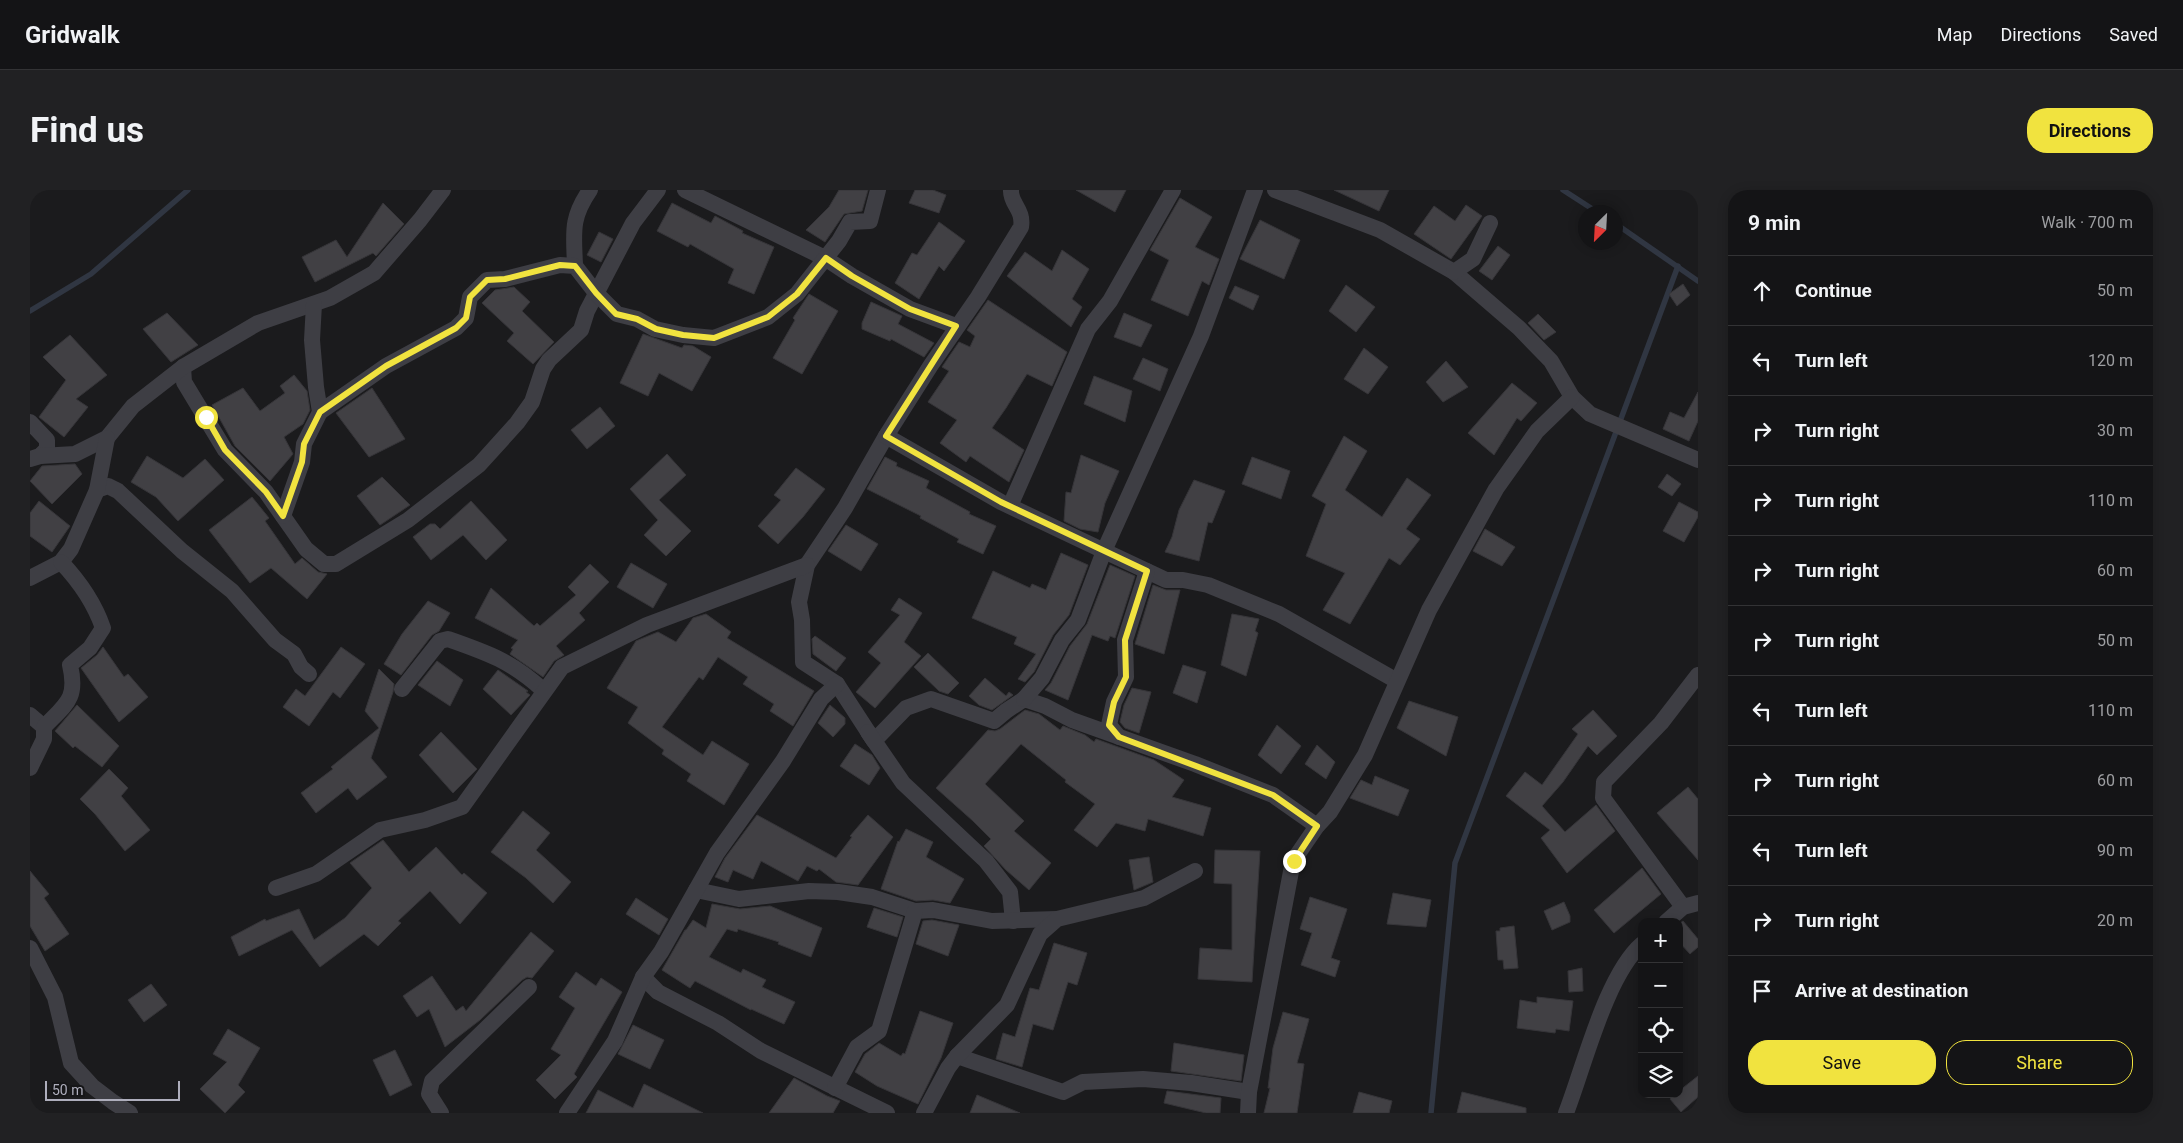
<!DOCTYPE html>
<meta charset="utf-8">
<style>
:root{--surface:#141416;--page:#212123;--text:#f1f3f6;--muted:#9d9ea1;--line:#333335;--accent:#f1e33f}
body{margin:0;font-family:Roboto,sans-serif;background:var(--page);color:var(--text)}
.controls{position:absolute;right:15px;bottom:15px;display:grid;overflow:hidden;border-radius:10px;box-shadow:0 2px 12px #0003}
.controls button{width:45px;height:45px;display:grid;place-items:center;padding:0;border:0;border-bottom:1px solid var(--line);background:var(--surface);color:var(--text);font:25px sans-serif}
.compass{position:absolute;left:1548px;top:15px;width:45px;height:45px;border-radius:50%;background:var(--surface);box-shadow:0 2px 12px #0003;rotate:204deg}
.scale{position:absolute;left:15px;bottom:12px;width:135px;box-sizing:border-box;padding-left:5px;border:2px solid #aeaebc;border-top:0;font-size:14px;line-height:18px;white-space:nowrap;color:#aeaebc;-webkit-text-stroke:4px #161618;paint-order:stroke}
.stop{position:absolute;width:15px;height:15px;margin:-11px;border:4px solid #f1e33f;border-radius:50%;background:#fff}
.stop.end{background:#f1e33f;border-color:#fff;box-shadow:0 1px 5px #0008}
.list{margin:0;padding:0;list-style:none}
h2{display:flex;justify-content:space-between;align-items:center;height:65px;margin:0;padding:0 20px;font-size:21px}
h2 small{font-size:16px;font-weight:400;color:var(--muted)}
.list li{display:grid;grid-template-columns:32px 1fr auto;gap:15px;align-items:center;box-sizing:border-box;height:70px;padding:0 20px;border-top:1px solid var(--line)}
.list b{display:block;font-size:19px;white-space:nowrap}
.list em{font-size:16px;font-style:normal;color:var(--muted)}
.actions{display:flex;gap:10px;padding:15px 20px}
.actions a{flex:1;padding:11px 0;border:1px solid var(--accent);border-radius:20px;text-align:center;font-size:18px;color:var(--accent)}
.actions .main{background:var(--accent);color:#111}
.icon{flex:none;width:28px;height:28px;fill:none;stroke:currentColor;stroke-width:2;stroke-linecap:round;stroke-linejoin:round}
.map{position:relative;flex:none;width:1668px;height:923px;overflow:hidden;border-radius:20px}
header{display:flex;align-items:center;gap:30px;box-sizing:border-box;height:70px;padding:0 25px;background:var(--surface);border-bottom:1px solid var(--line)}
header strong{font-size:24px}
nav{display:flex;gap:28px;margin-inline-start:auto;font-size:18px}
.intro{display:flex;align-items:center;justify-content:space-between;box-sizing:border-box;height:120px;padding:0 30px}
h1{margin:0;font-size:35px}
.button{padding:12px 22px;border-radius:20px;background:var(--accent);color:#111;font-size:18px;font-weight:700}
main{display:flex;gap:30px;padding:0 30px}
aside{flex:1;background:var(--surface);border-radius:20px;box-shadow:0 2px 12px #0003}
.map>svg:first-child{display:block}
</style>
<header>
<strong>Gridwalk</strong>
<nav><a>Map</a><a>Directions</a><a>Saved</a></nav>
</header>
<div class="intro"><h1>Find us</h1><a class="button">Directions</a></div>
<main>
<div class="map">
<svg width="1668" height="923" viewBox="0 0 1668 923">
<rect width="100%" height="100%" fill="#1b1b1d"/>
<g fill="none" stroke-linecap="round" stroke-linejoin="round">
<g stroke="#303642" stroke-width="5.5">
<polyline points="1533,0 1567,22"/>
<polyline points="1586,34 1668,91"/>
<polyline points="0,121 61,84 158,0"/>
<polyline points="1401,923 1425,673 1648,76"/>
</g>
</g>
<g fill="#414044" stroke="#363539">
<polygon points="809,0 838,0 832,21 814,24 795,52 776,40 799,17"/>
<polygon points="885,0 903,0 916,5 909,23 879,13"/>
<polygon points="1046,0 1096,0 1085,22"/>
<polygon points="1304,0 1359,0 1349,21"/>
<polygon points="1150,8 1182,27 1165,57 1189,69 1179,95 1172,91 1158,126 1121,110 1139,70 1120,60"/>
<polygon points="353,13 374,34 346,66 343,63 285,92 272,67 306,50 317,67"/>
<polygon points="642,13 681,33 685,26 713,41 712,43 744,57 724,104 698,93 704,79 660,54 658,57 627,41"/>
<polygon points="1436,15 1452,26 1421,69 1384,44 1404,16 1425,31"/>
<polygon points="1230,30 1270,50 1254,89 1210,69"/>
<polygon points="909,32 935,51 914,81 909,76 889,109 865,93 882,63 887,65"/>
<polygon points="569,42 583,49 571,72 557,65"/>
<polygon points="1468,56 1480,65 1462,90 1449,81"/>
<polygon points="1032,60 1059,79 1042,109 1052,117 1041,137 977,86 995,62 1022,81"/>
<polygon points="1653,94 1660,105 1647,116 1639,104"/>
<polygon points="1316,95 1345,117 1326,142 1299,121"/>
<polygon points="1205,96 1229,106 1223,120 1199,108"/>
<polygon points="484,97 500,112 492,121 524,152 503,174 477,151 484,143 452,113 465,100"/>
<polygon points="779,104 808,121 772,184 743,168 765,130 763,128"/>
<polygon points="958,110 1037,162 1022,196 997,184 976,218 962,238 994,260 979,292 940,266 936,272 910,253 927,230 898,212 919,181 912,177 929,152 940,157 945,146 937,140"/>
<polygon points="841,112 872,126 868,134 904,153 894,167 861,149 860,151 832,139 832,133"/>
<polygon points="137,123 168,155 141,172 113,139"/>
<polygon points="1094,123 1122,135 1111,157 1084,147"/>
<polygon points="1508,124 1526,142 1514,150 1498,133"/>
<polygon points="613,144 652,158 654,155 663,156 681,167 662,201 629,183 618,206 590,193"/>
<polygon points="40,145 77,185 46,209 58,217 34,247 9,227 36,190 13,167"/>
<polygon points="1334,158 1358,177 1338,204 1314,189"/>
<polygon points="1113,168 1138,179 1130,201 1103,189"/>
<polygon points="1416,171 1438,197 1413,212 1396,192"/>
<polygon points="264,185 277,201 280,220 273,234 254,247 263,264 240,291 205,256 182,215 213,198 230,221 255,203 250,196"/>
<polygon points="1064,186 1102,201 1095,232 1054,214"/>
<polygon points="1482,193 1507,213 1491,231 1487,228 1464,265 1438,243"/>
<polygon points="342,198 375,249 339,267 306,223"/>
<polygon points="1668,202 1668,231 1659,251 1633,239 1640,222 1654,228"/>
<polygon points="570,217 585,236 557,259 541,240"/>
<polygon points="1314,246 1337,261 1315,300 1352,327 1377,288 1401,305 1376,339 1390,349 1370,375 1359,368 1320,434 1293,420 1315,383 1276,366 1296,314 1282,306"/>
<polygon points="637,264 656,285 629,310 661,341 636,366 614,345 628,330 600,299"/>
<polygon points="1051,265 1089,281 1075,313 1068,342 1050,339 1034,331 1036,302 1041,303"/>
<polygon points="117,266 153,288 175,269 194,290 148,331 126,307 101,292"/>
<polygon points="855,267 867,273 866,276 899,291 896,298 940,322 939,324 966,336 953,364 927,352 929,349 890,328 891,326 837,299"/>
<polygon points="1222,267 1260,281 1251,309 1212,294"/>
<polygon points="45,274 52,284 22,314 0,291 12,276"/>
<polygon points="766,278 795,299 773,327 748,354 728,336 751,310 744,305"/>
<polygon points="1637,284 1651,294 1642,306 1628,297"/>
<polygon points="352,287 380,315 350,335 327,306"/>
<polygon points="1164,290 1195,301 1182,333 1178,332 1169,371 1135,362 1142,347 1149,320"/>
<polygon points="222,307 239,328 235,331 265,374 272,368 288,382 297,384 277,409 241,378 220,393 179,340"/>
<polygon points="9,311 40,336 22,362 0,346 0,323"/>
<polygon points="441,311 477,350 456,370 433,345 401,370 383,347 400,334 405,334 410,339"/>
<polygon points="1649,312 1668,322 1668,327 1654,352 1633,341"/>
<polygon points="816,335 848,354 831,381 798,361"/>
<polygon points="1455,339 1485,357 1472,376 1443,361"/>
<polygon points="1031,363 1058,375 1039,425 1023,445 1004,482 995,492 988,489 1006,464 984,454 987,447 942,428 963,381 1000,398 1002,394 1016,400"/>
<polygon points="601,373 637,394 623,418 587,397"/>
<polygon points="560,374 579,392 549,423 555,430 526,456 534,465 524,471 513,487 480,464 483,459 481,458 488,450 445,428 461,398 504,436 507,433 510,436 546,405 538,397"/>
<polygon points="1080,375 1105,386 1085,448 1080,446 1078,451 1062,445 1038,510 1015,500 1021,493 1040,456 1057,434"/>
<polygon points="1123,395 1136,400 1150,400 1134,464 1105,454"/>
<polygon points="869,408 892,423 874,452 891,466 845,518 826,502 851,473 838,462 870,425 861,420"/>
<polygon points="398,411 420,423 409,441 402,445 371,485 354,474 372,444"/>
<polygon points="676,424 701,442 697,448 784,501 763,536 740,521 744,514 713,494 718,487 688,467 673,490 669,487 632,537 673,565 682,551 719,574 694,615 657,591 661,584 632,564 634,560 598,533 608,517 577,498 606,451 628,442 646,452 663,428"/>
<polygon points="1202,424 1229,429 1225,441 1228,443 1216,486 1191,475"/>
<polygon points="785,446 816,468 806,481 783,464 782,449"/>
<polygon points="73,457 94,487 98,484 118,507 89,532 51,478 67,465"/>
<polygon points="311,457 335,474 310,508 303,502 279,536 253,517 266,499 275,506"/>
<polygon points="898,463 929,493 918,504 909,501 884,477"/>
<polygon points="407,471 433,490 420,516 388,495"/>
<polygon points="1153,475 1176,482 1167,513 1143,503"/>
<polygon points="349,479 364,494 363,502 341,568 357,587 327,610 318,598 286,623 271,603 303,579 301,577 349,538 335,521"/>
<polygon points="468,480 498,501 496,502 500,505 481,525 453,499"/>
<polygon points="955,488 976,506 979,502 983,505 962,520 949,515 939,506"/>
<polygon points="1102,498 1121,502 1109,543 1095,538 1090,532 1094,515"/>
<polygon points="1379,511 1428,527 1416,566 1367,538"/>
<polygon points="47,515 89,556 72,577 45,556 43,558 25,541"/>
<polygon points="800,515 815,528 815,534 803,547 788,533"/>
<polygon points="995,520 1009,524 1030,540 1033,536 1055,545 1064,552 1066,549 1124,570 1154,590 1142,607 1181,618 1173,646 1118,629 1115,641 1086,633 1067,657 1044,640 1065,614 1035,592 1036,590 991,554 955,594 994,631 984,641 1021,673 999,700 976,680 954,656 961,649 943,631 906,598 958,540 965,541 970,539"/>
<polygon points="1563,520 1587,546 1567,565 1558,556 1533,592 1512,616 1535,642 1566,615 1585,641 1537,683 1511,648 1520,640 1476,606 1495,582 1512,595 1548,544 1542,539"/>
<polygon points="1247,535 1271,556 1251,584 1228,565"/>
<polygon points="411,542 447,579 423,603 389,565"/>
<polygon points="825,554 842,565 850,578 839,595 810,576"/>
<polygon points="1287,555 1305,572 1296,589 1275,574"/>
<polygon points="79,579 98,598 91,606 120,640 95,661 65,624 50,609"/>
<polygon points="1345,586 1379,600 1368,626 1320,608 1331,590 1342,595"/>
<polygon points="1658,597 1668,609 1668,670 1627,623"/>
<polygon points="493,621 520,643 506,660 541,692 523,713 496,688 461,662"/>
<polygon points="727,625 806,668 822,647 820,646 838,625 863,647 828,695 806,692 789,679 787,681 777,676 768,691 731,671 723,689 703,680 698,692 685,687 695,668"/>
<polygon points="876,639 903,652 896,667 934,689 920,713 903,710 886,711 851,699 868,651 869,652"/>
<polygon points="353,650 379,682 406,657 432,685 434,683 457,703 430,734 400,701 368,731 371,733 348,756 334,744 290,777 262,740 209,766 201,747 235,729 236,731 269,719 284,750 315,728 342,698 320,673"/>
<polygon points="1185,660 1230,661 1222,792 1168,789 1170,758 1202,760 1202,694 1184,693"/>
<polygon points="1119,667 1123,692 1104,700 1099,670"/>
<polygon points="1612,678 1631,704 1584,743 1564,720"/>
<polygon points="0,681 19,704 14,708 39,744 15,761 0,736"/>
<polygon points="1363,703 1401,710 1396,737 1357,734"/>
<polygon points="1280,707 1317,719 1301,768 1310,771 1305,787 1271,775 1282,743 1270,739"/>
<polygon points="606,708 638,729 629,745 596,724"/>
<polygon points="1534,712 1540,726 1540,732 1522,740 1514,721"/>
<polygon points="682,714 710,719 740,716 792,738 781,767 748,754 749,752 708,739 707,742 697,739 679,767 711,783 713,779 736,790 732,797 765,812 754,834 721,819 721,820 665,791 660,798 632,780 655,740 656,740 663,730 676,738"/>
<polygon points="844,718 873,727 867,747 837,737"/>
<polygon points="902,730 929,735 918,766 886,754 893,731"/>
<polygon points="1653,731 1668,749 1668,757 1660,764 1649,752 1649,734"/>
<polygon points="1484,736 1488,778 1474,779 1473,770 1468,770 1466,741 1470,741 1470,738"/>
<polygon points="501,742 524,761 502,788 497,787 492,790 450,830 415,857 399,819 387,827 373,806 402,786 426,821 433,816 436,821"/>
<polygon points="1024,753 1057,763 1047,795 1038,792 1023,840 1003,834 992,877 966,869 973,843 985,847 1000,798 1009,800"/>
<polygon points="1552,778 1553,801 1539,802 1538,781"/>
<polygon points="546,782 566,796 571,788 592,802 544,884 547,887 525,909 506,890 531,865 521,859 545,818 529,807"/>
<polygon points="121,794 137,815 114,832 98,810"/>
<polygon points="1507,807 1543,811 1539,841 1526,839 1525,843 1487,838 1490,810 1507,813"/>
<polygon points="890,821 923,833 911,868 888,914 847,896 825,882 835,864 849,853 871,866 873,863 875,864"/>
<polygon points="1253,822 1279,829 1267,873 1274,874 1267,923 1234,923 1240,898 1238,898 1243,858"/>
<polygon points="603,835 634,850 620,879 588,864"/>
<polygon points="198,839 230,858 208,895 215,902 195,923 170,899 197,872 183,864"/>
<polygon points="1144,853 1214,865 1211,891 1141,881"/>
<polygon points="365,860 382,895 360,906 343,870"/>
<polygon points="1668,886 1668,907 1651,922 1640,909 1645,904 1649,904 1649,901"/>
<polygon points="764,888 797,906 810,911 803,923 739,923"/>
<polygon points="614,894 673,923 556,923 568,900 603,918"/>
<polygon points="1137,901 1191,908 1190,923 1176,923 1134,913"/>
<polygon points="1329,902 1362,911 1359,923 1323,923"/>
<polygon points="1432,902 1496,918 1496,923 1427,923"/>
<polygon points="947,905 990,923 940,923"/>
</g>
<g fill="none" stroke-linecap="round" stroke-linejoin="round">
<g stroke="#3e3e44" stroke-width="16">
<polyline points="655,0 795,68 822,86 880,119 926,136"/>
<path d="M981,0C980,14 994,19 991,37L948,107L901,175L856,246L815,318L777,375L769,412L772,430L773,472L807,494L844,551L876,518L901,509L964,531L976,521L994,509L1015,516L1042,530L1165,574L1243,605L1287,636"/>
<polyline points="1245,0 1350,40 1424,82 1489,138 1521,171 1542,207 1560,224 1668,270"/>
<path d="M545,76C544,43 540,29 560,0"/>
<polyline points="1424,82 1443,69 1460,33"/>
<polyline points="153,177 154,192 195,260 236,302 276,359 294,374 306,374 378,330 449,275 487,233 502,212 513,179 519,170 551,140 557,121 603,33 628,0"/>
<polyline points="290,222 356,176 426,138 436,128 440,107 457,90 475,89 530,75 545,76 566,103 587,124 607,129 625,139 653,145 684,148 738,127 767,104 809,51 820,32 840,31 848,0"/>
<polyline points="0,232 17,250 17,259 10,266"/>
<polyline points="856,246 971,312 1053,351 1136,390 1153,390 1178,395 1249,424 1367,491"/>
<polyline points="0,269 10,266 45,264 77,248 103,216 153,177 228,133 300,108 344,83 390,30 413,0"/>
<polyline points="67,300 78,296 88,301 152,361 202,401 245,450 264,464 271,477 279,484"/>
<polyline points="980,316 1058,139 1080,111 1143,0"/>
<polyline points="253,326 272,272 274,254 290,222 286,197 282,150 284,114"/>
<polyline points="0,388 31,372 41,359 67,300 77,248"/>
<path d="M372,499L410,451L418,449C458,463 481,471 513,500"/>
<polyline points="994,509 1012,488 1032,450 1048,430 1074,361 1171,146 1225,0"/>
<polyline points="0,525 14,537"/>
<polyline points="838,542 873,593 956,671 980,702 983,731"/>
<polyline points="1089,547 1079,535 1084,512 1096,487 1095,450 1117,381"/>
<path d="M0,578L14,549V537C36,514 48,509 40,475L60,458L73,438C64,412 50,392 31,372"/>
<polyline points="246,698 286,684 350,640 395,630 432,617 532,477 617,435 777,375"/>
<polyline points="666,700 709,709 779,701 808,702 842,707 885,721 903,720 962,731 1027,729"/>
<polyline points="1653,717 1573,608 1574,592 1631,533 1668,485"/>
<polyline points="1636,732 1653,717 1668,713"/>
<polyline points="0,758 25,807 41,873 62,896 83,912 100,923"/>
<polyline points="613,787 628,802 688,833 731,861 857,923"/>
<polyline points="927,866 1033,902 1053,892 1113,889 1161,893 1219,902"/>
<polyline points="805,898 827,857 849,841 885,721"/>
<polyline points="411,923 399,904 402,891 499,797"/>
<polyline points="537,923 585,851 613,787 631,762 687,663 753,571 791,509 807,494"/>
<polyline points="894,923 918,878 927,866 977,815 1010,744 1027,729 1114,708 1165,681"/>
<polyline points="1218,923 1219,902 1263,671 1287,636 1300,622 1335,565 1399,420 1466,299 1507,241 1542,207"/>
<path d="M1536,923C1554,877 1576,785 1612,754"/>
</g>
</g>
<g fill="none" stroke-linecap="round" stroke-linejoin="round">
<polyline stroke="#f1e33f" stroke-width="6" points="176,227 195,260 236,302 253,326 272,272 274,254 290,222 356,176 426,138 436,128 440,107 457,90 475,89 530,75 545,76 566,103 586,124 607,129 626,139 653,145 684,148 738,127 767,104 796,68 822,86 880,119 926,136 856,246 971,312 1117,381 1095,450 1096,487 1084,512 1079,535 1089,547 1243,605 1287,636 1264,671"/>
</g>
</svg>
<div class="controls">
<button>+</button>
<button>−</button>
<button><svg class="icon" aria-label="locate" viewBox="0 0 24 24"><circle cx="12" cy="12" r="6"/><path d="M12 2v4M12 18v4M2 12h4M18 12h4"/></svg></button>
<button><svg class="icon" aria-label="layers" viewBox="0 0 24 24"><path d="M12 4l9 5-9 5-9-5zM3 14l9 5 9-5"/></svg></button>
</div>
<svg class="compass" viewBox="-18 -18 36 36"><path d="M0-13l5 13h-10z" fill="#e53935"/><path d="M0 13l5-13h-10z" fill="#9d9ea1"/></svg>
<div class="scale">50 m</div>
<div class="stop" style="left:176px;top:227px"></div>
<div class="stop end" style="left:1264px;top:671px"></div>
</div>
<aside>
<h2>9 min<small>Walk · 700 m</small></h2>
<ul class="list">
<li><svg class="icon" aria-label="ahead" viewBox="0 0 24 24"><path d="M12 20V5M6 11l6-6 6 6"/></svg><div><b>Continue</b></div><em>50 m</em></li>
<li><svg class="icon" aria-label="left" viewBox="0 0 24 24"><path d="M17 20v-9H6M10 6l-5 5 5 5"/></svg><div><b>Turn left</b></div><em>120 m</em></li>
<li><svg class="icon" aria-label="right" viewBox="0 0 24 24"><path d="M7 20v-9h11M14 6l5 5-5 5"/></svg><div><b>Turn right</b></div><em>30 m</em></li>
<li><svg class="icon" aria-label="right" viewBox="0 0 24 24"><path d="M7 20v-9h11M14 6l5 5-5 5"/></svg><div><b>Turn right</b></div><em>110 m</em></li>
<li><svg class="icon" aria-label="right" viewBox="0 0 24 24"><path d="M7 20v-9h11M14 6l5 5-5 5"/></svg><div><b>Turn right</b></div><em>60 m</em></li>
<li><svg class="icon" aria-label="right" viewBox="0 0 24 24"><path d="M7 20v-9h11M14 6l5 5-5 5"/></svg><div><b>Turn right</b></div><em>50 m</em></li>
<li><svg class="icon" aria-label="left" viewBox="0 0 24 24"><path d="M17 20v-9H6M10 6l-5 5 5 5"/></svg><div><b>Turn left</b></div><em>110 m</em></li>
<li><svg class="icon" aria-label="right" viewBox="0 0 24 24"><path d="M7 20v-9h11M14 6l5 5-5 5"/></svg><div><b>Turn right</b></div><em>60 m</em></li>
<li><svg class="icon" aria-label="left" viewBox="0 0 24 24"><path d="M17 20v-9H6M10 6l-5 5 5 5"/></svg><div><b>Turn left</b></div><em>90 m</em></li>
<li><svg class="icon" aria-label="right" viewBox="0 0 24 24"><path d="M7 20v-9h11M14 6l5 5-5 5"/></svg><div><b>Turn right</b></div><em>20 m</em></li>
<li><svg class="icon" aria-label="arrive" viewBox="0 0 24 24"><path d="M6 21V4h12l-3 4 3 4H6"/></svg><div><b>Arrive at destination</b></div></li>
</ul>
<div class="actions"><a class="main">Save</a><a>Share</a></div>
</aside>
</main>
